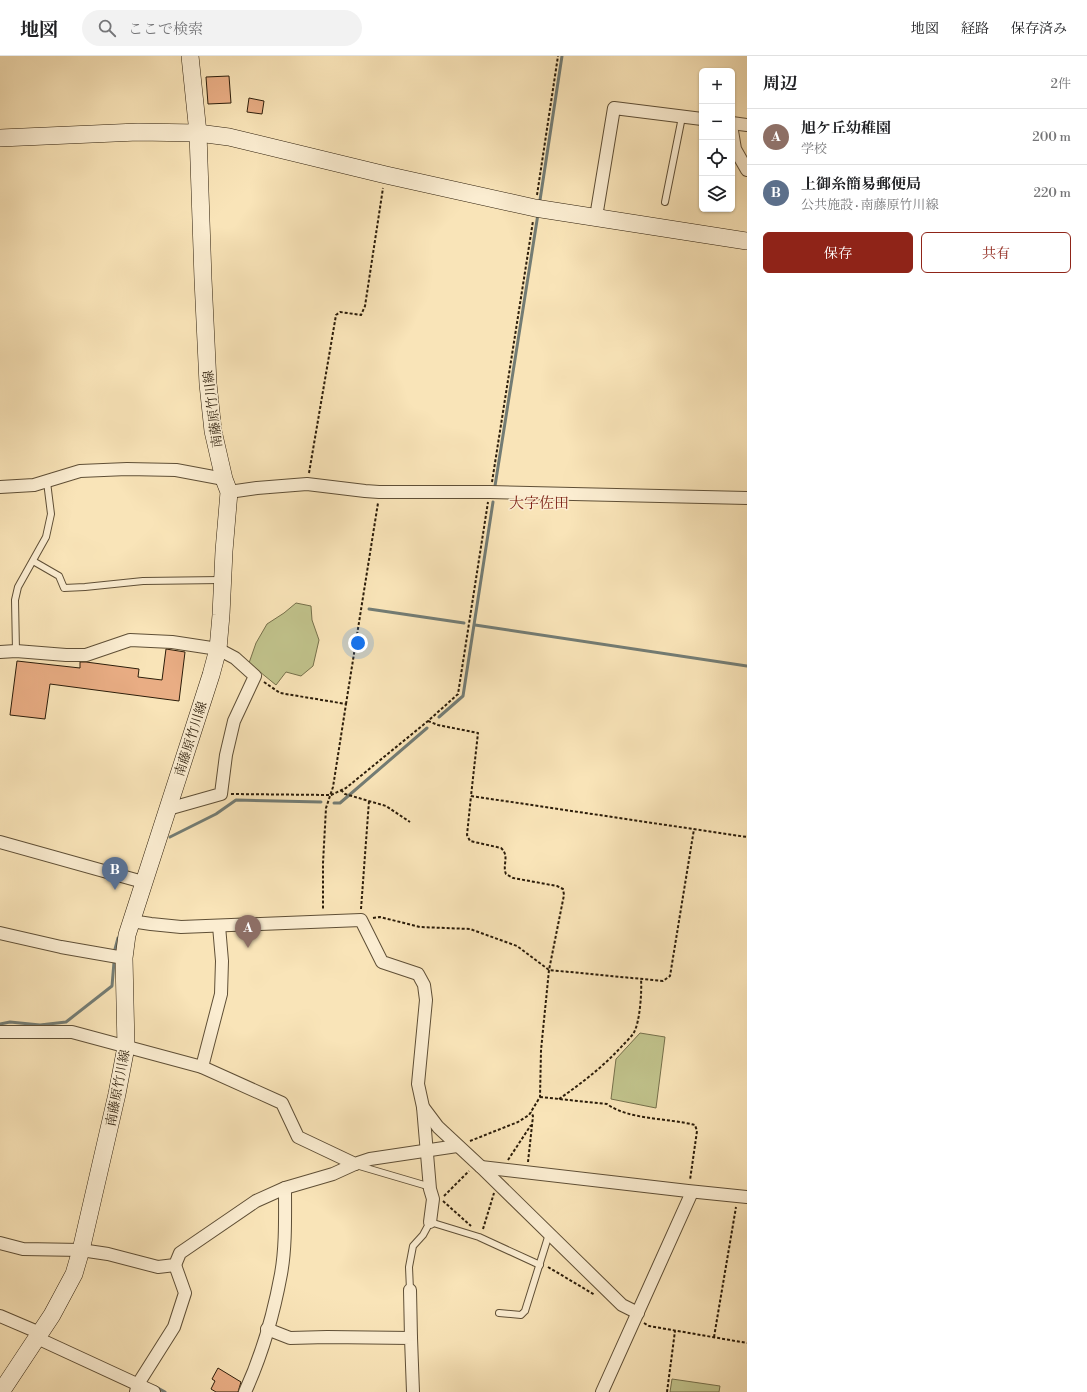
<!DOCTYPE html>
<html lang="ja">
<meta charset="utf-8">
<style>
:root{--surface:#fff;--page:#f2f2f2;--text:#202124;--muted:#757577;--line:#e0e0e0;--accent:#8f2418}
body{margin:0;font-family:"Libre Bodoni","Noto Serif JP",serif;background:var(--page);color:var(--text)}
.controls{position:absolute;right:12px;top:12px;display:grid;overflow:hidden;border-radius:6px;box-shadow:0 1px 3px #0004}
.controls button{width:36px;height:36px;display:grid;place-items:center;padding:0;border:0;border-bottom:1px solid var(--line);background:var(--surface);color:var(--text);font:20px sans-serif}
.you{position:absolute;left:358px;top:587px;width:14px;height:14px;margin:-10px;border:3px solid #fff;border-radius:50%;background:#1a73e8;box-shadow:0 0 0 6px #1a73e833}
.badge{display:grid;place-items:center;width:26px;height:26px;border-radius:50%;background:var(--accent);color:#fff;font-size:13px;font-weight:700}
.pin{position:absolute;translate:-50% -33px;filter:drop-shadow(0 1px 2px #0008)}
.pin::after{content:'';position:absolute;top:21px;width:14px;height:12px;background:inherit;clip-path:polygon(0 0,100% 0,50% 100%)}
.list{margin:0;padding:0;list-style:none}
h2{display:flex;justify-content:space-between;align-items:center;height:52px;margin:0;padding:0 16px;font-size:17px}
h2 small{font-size:13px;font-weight:400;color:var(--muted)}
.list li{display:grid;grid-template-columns:26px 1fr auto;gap:12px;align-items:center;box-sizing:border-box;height:56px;padding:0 16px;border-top:1px solid var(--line)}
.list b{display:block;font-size:15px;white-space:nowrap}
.list p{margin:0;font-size:13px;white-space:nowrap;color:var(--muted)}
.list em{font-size:13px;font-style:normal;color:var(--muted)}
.actions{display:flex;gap:8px;padding:12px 16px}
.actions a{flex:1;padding:9px 0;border:1px solid var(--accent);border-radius:6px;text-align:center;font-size:14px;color:var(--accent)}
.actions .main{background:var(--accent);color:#fff}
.icon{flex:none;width:22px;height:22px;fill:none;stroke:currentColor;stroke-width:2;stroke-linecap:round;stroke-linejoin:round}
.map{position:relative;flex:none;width:747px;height:1336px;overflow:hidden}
header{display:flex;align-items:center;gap:24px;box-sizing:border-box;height:56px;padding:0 20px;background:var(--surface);border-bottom:1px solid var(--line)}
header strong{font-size:19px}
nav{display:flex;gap:22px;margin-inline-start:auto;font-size:14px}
.search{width:280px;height:36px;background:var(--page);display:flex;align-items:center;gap:10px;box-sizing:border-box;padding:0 14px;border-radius:22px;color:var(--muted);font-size:15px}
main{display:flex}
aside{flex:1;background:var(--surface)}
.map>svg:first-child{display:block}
</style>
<header>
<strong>地図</strong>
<div class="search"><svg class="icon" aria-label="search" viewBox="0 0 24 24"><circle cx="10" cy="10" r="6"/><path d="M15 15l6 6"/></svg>ここで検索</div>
<nav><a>地図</a><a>経路</a><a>保存済み</a></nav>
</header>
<main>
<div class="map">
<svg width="747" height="1336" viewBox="0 0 747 1336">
<rect width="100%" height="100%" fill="#f9e4b8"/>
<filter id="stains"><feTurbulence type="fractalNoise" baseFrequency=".005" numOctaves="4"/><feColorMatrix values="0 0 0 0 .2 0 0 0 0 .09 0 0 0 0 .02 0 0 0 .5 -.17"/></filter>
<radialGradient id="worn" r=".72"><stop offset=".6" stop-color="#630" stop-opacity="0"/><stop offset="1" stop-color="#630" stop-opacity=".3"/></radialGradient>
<g fill="#c1c38c" stroke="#76704b">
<polygon points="296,547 311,550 312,564 319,584 313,610 301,620 286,616 276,629 249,607 256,587 267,568 284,557"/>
<polygon points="640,977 665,981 656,1052 611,1043 616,1003"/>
<polygon points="672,1323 720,1330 719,1336 670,1336"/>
</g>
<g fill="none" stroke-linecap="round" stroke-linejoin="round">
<g stroke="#737c74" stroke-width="3">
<polyline points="540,144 562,0"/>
<polyline points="495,430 538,158"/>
<polyline points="369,553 464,567"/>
<polyline points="475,569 747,610"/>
<polyline points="439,661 463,640 493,446"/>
<polyline points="334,747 340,747 427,672"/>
<polyline points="170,781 216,758 236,744 321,746"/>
<polyline points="114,897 118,882"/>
<polyline points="0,968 10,966 40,969 66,966 112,930 114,906"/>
<polyline points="156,1331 165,1336"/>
</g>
</g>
<g fill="#e9ad84" stroke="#2c1d0a">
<polygon points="229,20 231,47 208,48 206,21"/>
<polygon points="249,42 264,45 262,58 247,56"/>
<polygon points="166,593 185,596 179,645 50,628 45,663 10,659 17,605 80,612 80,606 86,606 139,613 138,621 162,624"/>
<polygon points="218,1312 241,1326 238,1336 216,1336 211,1333 215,1325 212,1323"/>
</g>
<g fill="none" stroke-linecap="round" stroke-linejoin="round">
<defs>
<g id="lane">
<polyline points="665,146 682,61"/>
<polyline points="33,505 59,520 64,532 85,531 143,525 221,524"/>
<polyline points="16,595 15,544 18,531 46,481 51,458 47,426"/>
<polyline points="356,1109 424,1129 429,1132"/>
<polyline points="410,1234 409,1211 413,1190 423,1179 430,1166 479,1181 540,1209"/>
<polyline points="499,1257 521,1259 525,1255 549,1178"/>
</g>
<g id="street">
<polyline points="732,67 747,69"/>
<polyline points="732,75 735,93 747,114"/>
<polyline points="596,161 614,52 702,63"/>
<polyline points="0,431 34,429 80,415 127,413 176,414 224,423"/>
<polyline points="229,436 257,432 307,428 365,435 379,436 490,436 747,442"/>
<polyline points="0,596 16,595 66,599 86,599 130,584 172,586 218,593 235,602 255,620 234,665 226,699 221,738 168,753"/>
<polyline points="0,786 143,826"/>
<polyline points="131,865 151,868 181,871 361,864 382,906 418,918 424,929 426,944 418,1028 423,1051 438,1071 481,1111 622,1249 638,1257"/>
<polyline points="0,877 61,891 124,902"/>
<polyline points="0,976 72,976 202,1011 282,1047 298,1081 355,1108 370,1103 457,1090"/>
<polyline points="202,1011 221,938 222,905 219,870"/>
<polyline points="423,1051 430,1133 433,1143 430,1166"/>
<polyline points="481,1111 688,1135 747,1141"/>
<polyline points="0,1187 23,1193 81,1194 108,1198 158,1211 175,1209 180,1197 256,1145 285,1132 333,1118 355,1108"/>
<polyline points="410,1234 411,1282"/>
<polyline points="0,1260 40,1277"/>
<polyline points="267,1273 290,1282 327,1281 411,1282 413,1336"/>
<polyline points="37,1282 154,1336"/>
<polyline points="136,1336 138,1328 174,1271 185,1237 175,1209"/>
<path d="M245,1336C261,1301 274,1256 281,1218C286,1190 285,1160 285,1132"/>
<polyline points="602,1336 692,1136"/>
</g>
<g id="secondary">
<polyline points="0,82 138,76 198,77 229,81 386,119 535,152 747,185"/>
<polyline points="1,1336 52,1259 74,1218 81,1194 117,1038 126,991 124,902 127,879 211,619 218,593 221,559 224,495 229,436 224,423 213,375 208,328 203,223 198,77 190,0"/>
</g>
</defs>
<use href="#lane" stroke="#5f4f36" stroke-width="8"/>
<use href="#street" stroke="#5f4f36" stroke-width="14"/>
<use href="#secondary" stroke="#2c1d0a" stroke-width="18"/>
<g stroke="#2c1d0a" stroke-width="2" stroke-dasharray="3 2" stroke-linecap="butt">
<polyline points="537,139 558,0"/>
<polyline points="309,417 336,259 340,256 361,259 365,250 383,132"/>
<polyline points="492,426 533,165"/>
<polyline points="264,626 280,637 346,648 333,731 326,752 323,807 323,854"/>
<polyline points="346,648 378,447"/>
<polyline points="428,665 438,669 478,677 471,740 747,781"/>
<polyline points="341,734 345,738 386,750 410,766"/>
<polyline points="231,738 331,739 346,732 428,665 458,638 488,446"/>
<polyline points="361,853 369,745"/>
<polyline points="373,862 380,861 420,871 470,873 517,890 549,914 663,925 670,920 694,773"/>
<path d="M540,1041L607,1048C629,1064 668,1062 695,1069L697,1075L690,1124"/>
<path d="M559,1043C582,1027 604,1010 623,989C626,986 630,982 633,978C640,968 642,935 641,923"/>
<path d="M470,1085L518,1066L529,1059L540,1041L541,994L549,914L564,839L563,833L557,830L513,822L506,818C502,809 510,800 501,792L470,785L467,779L471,740"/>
<polyline points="508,1104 531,1069"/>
<polyline points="528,1106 533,1060 531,1056"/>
<polyline points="444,1140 469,1115"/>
<polyline points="443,1145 471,1170"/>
<polyline points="483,1173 494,1137"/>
<polyline points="548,1211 595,1239"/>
<polyline points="644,1267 649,1270 747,1287"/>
<polyline points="714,1281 736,1151"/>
<polyline points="667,1336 675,1275"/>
</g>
<use href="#lane" stroke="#fbedd1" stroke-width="6"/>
<use href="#street" stroke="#fbedd1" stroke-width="12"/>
<use href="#secondary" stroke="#fbedd1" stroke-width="17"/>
</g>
<g text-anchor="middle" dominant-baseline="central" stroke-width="3" stroke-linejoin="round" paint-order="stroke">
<g font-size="13" fill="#2c1d0a" stroke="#fbedd1">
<text transform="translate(213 353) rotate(-97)">南藤原竹川線</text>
<text transform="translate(191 683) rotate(-72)">南藤原竹川線</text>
<text transform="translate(118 1032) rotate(-79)">南藤原竹川線</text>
</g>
<g font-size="15" fill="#7a1f14" stroke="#fbedd1">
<text x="539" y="447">大字佐田</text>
</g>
</g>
<rect width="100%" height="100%" filter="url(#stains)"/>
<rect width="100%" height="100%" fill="url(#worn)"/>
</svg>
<div class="controls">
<button>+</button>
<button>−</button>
<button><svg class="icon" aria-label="locate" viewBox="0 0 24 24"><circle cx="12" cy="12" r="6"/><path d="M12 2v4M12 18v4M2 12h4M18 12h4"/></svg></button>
<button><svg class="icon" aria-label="layers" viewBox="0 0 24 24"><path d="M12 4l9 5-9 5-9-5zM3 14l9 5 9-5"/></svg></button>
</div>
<div class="you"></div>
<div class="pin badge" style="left:248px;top:892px;background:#8d6e63">A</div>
<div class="pin badge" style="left:115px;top:834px;background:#5c6f8a">B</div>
</div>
<aside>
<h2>周辺<small>2件</small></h2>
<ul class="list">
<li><span class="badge" style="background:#8d6e63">A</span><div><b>旭ケ丘幼稚園</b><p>学校</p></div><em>200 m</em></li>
<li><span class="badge" style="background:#5c6f8a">B</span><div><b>上御糸簡易郵便局</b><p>公共施設 · 南藤原竹川線</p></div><em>220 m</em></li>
</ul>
<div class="actions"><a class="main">保存</a><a>共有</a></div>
</aside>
</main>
